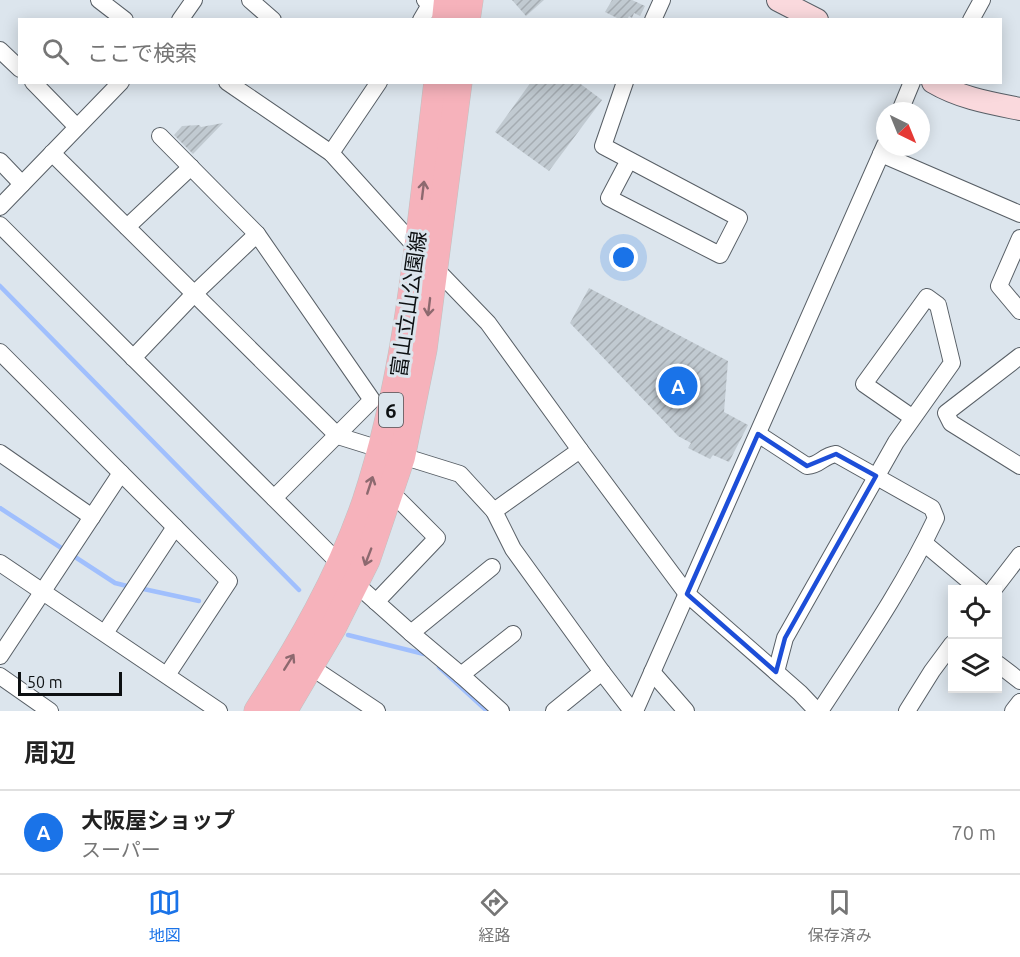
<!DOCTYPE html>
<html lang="ja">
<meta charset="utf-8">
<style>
:root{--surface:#fff;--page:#f6f6f6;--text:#222;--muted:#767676;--line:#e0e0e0;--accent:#1a73e8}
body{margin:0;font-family:Ubuntu,"Noto Sans JP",sans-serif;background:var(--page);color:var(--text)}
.controls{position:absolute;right:18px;bottom:18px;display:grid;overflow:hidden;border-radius:0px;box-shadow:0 3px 15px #0003}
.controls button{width:54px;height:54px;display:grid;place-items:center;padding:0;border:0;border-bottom:2px solid var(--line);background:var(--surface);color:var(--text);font:30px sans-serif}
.compass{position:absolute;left:876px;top:102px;width:54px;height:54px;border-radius:50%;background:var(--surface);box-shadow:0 3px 15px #0003;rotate:137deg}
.scale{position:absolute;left:18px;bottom:15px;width:104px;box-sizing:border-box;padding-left:6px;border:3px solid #0d1012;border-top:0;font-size:16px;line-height:21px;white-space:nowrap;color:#0d1012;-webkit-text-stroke:4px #dce5ed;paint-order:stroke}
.you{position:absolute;left:624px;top:258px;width:21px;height:21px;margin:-15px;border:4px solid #fff;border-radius:50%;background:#1a73e8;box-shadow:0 0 0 9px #1a73e833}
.badge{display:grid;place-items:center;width:39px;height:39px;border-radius:50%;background:var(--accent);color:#fff;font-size:20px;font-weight:700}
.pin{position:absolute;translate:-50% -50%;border:3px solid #fff;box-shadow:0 2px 6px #0006}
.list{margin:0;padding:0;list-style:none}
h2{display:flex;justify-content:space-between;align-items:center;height:78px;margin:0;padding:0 24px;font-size:26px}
h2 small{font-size:20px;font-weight:400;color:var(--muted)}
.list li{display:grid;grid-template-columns:39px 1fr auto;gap:18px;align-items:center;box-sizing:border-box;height:84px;padding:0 24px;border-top:2px solid var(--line)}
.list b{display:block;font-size:22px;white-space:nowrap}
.list p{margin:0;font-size:20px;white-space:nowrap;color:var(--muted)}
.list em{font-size:20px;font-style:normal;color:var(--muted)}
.icon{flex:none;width:33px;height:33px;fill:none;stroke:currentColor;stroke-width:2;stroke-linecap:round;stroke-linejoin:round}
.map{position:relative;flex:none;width:1020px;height:711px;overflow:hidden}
.search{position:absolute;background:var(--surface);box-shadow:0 3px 15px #0003;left:18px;right:18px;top:18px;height:66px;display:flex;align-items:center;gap:15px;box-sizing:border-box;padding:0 21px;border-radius:0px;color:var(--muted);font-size:22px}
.sheet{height:162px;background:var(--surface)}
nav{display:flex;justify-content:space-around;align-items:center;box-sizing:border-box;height:84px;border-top:2px solid var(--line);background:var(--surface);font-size:16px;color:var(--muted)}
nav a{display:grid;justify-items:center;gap:3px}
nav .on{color:var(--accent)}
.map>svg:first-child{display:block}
</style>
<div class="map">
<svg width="1020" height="711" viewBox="0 0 1020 711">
<defs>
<pattern id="building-hatch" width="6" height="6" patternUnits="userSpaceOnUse" patternTransform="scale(1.5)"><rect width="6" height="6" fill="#c1cad1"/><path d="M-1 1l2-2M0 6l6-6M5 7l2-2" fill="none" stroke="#a5acb2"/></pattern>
</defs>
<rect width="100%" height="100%" fill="#dce5ed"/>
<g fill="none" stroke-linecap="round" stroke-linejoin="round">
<g stroke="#a0bffd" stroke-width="4.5">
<polyline points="0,286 299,590"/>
<polyline points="0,508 115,583 131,587"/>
<polyline points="139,588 199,601"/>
<polyline points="348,635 424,654"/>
<polyline points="439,667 487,711"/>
</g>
</g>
<g fill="url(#building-hatch)">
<polygon points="512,0 544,0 526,16"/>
<polygon points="612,0 632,0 645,6 640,16 634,13 632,18 629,16 627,20 621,20 605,12"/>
<polygon points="531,82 578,82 602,100 549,171 495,132"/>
<polygon points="223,123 193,154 174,135 182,126 199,125 201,127"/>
<polygon points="589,288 728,361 724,412 748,425 729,462 713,455 710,459 688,448 691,443 678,436 570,323"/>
</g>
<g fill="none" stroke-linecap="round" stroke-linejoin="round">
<defs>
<g id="street">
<polyline points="99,0 125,20"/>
<polyline points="250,0 273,20"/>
<polyline points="180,20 194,0"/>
<polyline points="421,20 431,3 425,0"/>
<polyline points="653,20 662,0"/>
<polyline points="971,20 982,0"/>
<polyline points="0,50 20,69"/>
<polyline points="33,82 76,126"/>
<polyline points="227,82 331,153 434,267 488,323 580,450"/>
<polyline points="625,82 603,146 739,218 720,255 609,198 629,160"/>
<polyline points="900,111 912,82"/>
<polyline points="160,136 257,234"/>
<polyline points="52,153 338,436 460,474 494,511 580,450 687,594 800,693 817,711"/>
<polyline points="331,153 379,82"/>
<polyline points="881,154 1020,214"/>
<polyline points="0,161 22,184"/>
<polyline points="0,207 121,82"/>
<polyline points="0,225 340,564"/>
<polyline points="127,227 191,167"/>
<polyline points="1020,238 999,286 1020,311"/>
<polyline points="0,352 229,581 167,675"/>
<polyline points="1020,356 946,413 951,423 1020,466"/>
<polyline points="133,358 194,294 257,234 372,400 274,498"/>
<path d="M758,434L807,466C821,465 822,456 836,454L932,508L936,518C904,586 861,648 820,711"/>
<polyline points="0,453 92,517"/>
<polyline points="494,511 513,549 602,672"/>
<polyline points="924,543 980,590"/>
<polyline points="0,563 219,711"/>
<polyline points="356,584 411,633"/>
<polyline points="993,590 1020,555"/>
<polyline points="376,602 437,538 399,500 390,497"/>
<polyline points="105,633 175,527"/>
<polyline points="0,656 121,473"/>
<polyline points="998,664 1020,681"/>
<polyline points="311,667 377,711"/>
<polyline points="652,672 686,711"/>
<polyline points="776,672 785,638 896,442 952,363 938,305 927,297 864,384 913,418"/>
<polyline points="461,675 411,633 492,567"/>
<polyline points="0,676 50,711"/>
<polyline points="501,711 461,675 513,634"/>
<polyline points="554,711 602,672 632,711"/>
<polyline points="635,711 885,145"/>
<polyline points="907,711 932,671 952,644"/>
<polyline points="1013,711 1020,702"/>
</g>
<g id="secondary">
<polyline points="778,0 817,20"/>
<path d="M933,82C960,98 990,103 1020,109"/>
</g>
<g id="primary">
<polyline points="445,20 447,0"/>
<polyline points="467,20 470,0"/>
<path d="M257,711C300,645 339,577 365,502C409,369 420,221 437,82"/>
<polyline points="284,711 333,628 367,560 402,457 424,349 459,82"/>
</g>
</defs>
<use href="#street" stroke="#585f66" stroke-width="18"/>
<use href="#secondary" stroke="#585f66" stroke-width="24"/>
<use href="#primary" stroke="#c0c1c1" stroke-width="27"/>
<use href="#street" stroke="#fff" stroke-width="16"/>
<use href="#secondary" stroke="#fad9dd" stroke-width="22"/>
<use href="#primary" stroke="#f6b2bb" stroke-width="26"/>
</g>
<defs><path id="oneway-shaft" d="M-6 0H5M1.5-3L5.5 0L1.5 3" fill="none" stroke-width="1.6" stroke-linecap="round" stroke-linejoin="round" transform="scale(1.5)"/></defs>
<g stroke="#8d696f">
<use href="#oneway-shaft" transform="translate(423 190) rotate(-83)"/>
<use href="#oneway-shaft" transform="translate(429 307) rotate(97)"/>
<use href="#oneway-shaft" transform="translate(370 485) rotate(-72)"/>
<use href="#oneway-shaft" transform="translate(368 557) rotate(111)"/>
<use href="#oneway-shaft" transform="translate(289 662) rotate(-58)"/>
</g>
<path fill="none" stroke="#1d4ed8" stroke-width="4.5" stroke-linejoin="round" d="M758,434L807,466L836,454L876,476L785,638L776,672L687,594Z"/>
<g text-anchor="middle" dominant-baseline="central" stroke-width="6" stroke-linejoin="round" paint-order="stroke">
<rect fill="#dce5ed" stroke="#4b5054" stroke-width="1.5" x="379" y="393" width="24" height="34" rx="4.5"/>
<g font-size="20" font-weight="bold" fill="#0d1012">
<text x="391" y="410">6</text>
</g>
<g font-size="21" fill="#0d1012" stroke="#dce5ed">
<text transform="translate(408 304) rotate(-82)">富山立山公園線</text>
</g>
</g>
</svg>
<div class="controls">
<button><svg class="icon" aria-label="locate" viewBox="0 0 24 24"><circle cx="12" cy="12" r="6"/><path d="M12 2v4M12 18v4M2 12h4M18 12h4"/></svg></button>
<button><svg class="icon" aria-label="layers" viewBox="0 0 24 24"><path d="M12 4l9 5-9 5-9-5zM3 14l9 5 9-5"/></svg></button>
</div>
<svg class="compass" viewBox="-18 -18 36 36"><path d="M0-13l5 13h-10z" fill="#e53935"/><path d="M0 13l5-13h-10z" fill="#767676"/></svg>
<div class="scale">50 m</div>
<div class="you"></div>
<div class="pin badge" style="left:678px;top:386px">A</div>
<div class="search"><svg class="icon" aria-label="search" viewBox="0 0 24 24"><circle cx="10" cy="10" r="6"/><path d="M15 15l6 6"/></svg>ここで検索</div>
</div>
<section class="sheet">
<h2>周辺<small></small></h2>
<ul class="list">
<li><span class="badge">A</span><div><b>大阪屋ショップ</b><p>スーパー</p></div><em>70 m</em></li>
</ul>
</section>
<nav>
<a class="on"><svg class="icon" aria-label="map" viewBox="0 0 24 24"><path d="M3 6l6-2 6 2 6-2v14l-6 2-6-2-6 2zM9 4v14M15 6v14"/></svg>地図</a>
<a><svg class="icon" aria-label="directions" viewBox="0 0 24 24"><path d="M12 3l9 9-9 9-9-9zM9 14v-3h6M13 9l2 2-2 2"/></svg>経路</a>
<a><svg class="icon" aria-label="saved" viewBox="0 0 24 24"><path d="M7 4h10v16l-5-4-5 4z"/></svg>保存済み</a>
</nav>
